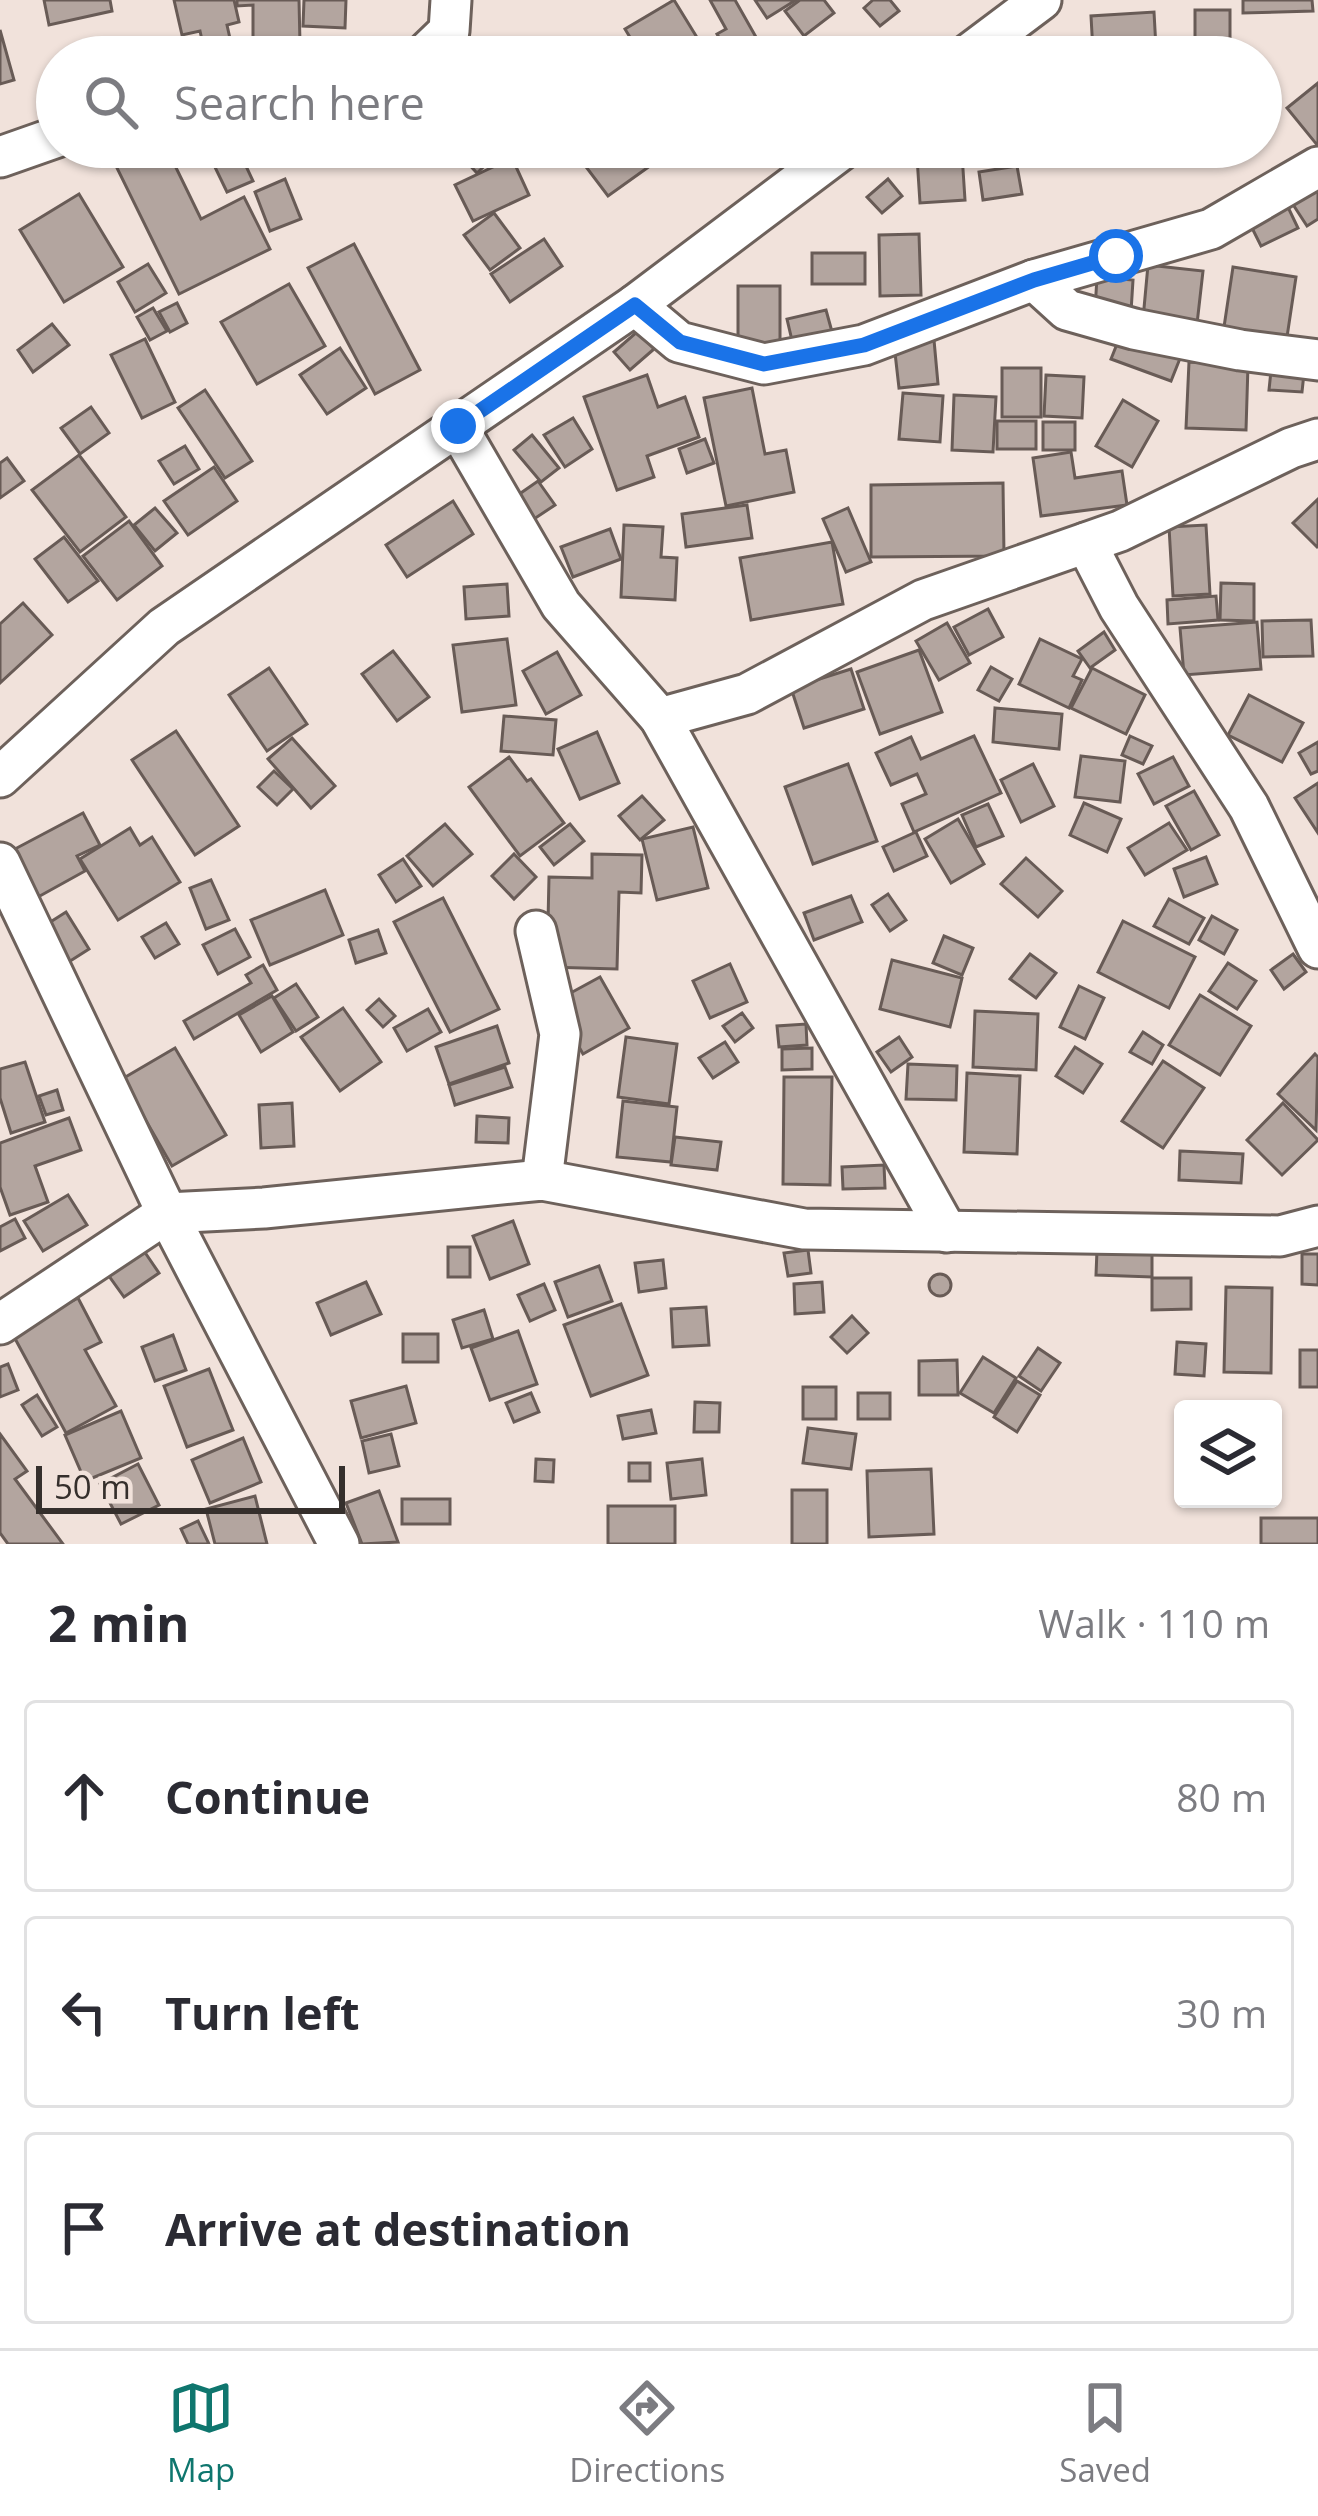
<!DOCTYPE html>
<meta charset="utf-8">
<style>
:root{--surface:#fff;--page:#f2f2f3;--text:#2b2b33;--muted:#7c7c81;--line:#e1e1e2;--accent:#0f766e}
body{margin:0;font-family:"Open Sans",sans-serif;background:var(--page);color:var(--text)}
.controls{position:absolute;right:36px;bottom:36px;display:grid;overflow:hidden;border-radius:12px;box-shadow:0 3px 9px #0004}
.controls button{width:108px;height:108px;display:grid;place-items:center;padding:0;border:0;border-bottom:3px solid var(--line);background:var(--surface);color:var(--text);font:60px sans-serif}
.scale{position:absolute;left:36px;bottom:30px;width:309px;box-sizing:border-box;padding-left:12px;border:6px solid #352f2c;border-top:0;font-size:33px;line-height:42px;white-space:nowrap;color:#352f2c;-webkit-text-stroke:9px #f1e2db;paint-order:stroke}
.stop{position:absolute;width:36px;height:36px;margin:-27px;border:9px solid #1a73e8;border-radius:50%;background:#fff}
.stop.end{background:#1a73e8;border-color:#fff;box-shadow:0 3px 12px #0008}
.list{margin:0;padding:0;list-style:none}
h2{display:flex;justify-content:space-between;align-items:center;height:156px;margin:0;padding:0 48px;font-size:51px}
h2 small{font-size:39px;font-weight:400;color:var(--muted)}
.list li{display:grid;grid-template-columns:78px 1fr auto;gap:36px;align-items:center;box-sizing:border-box;height:192px;margin:0 24px 24px;padding:0 24px;border:3px solid var(--line);border-radius:12px}
.list b{display:block;font-size:45px;white-space:nowrap}
.list em{font-size:39px;font-style:normal;color:var(--muted)}
.icon{flex:none;width:66px;height:66px;fill:none;stroke:currentColor;stroke-width:2;stroke-linecap:round;stroke-linejoin:round}
.map{position:relative;flex:none;width:1318px;height:1544px;overflow:hidden}
.search{position:absolute;background:var(--surface);box-shadow:0 3px 9px #0004;left:36px;right:36px;top:36px;height:132px;display:flex;align-items:center;gap:30px;box-sizing:border-box;padding:0 42px;border-radius:66px;color:var(--muted);font-size:45px}
.sheet{height:804px;background:var(--surface)}
nav{display:flex;justify-content:space-around;align-items:center;box-sizing:border-box;height:168px;border-top:3px solid var(--line);background:var(--surface);font-size:33px;color:var(--muted)}
nav a{display:grid;justify-items:center;gap:6px}
nav .on{color:var(--accent)}
.map>svg:first-child{display:block}
</style>
<div class="map">
<svg width="1318" height="1544" viewBox="0 0 1318 1544">
<rect width="100%" height="100%" fill="#f1e2db"/>
<g fill="#b3a59f" stroke="#685b56" stroke-width="3">
<polygon points="44,0 110,0 112,11 49,25"/>
<polygon points="174,0 234,0 239,22 227,25 231,43 204,49 200,31 182,35"/>
<polygon points="237,0 299,0 300,44 253,44 253,5 237,6"/>
<polygon points="304,0 346,0 345,28 303,26"/>
<polygon points="674,0 709,57 642,57 625,29"/>
<polygon points="710,0 735,0 761,46 740,57 730,57 717,34 726,29"/>
<polygon points="755,0 796,0 767,18"/>
<polygon points="800,0 824,0 834,13 804,36 785,11"/>
<polygon points="873,0 890,0 899,11 880,26 864,8"/>
<polygon points="1243,0 1312,0 1313,11 1243,13"/>
<rect x="1195" y="10" width="35" height="47"/>
<polygon points="1154,12 1156,48 1093,52 1091,16"/>
<polygon points="0,30 14,80 0,84"/>
<polygon points="1318,83 1318,146 1287,108"/>
<polygon points="154,147 166,147 201,219 244,197 270,249 179,294 116,166"/>
<polygon points="453,147 502,147 503,148 477,173"/>
<polygon points="571,147 654,147 661,158 608,196"/>
<polygon points="238,149 253,181 227,192 212,161"/>
<polygon points="962,154 965,200 920,203 917,157"/>
<polygon points="512,158 529,195 473,221 455,185"/>
<polygon points="1017,166 1022,194 983,200 979,172"/>
<polygon points="285,179 301,219 270,231 255,192"/>
<polygon points="888,179 902,196 882,213 867,197"/>
<polygon points="1318,186 1318,219 1307,226 1292,203"/>
<polygon points="79,194 123,267 64,302 20,230"/>
<polygon points="1286,203 1298,228 1261,246 1249,222"/>
<polygon points="494,213 520,248 490,270 464,235"/>
<polygon points="919,234 921,295 880,296 879,235"/>
<polygon points="544,239 562,266 510,302 491,274"/>
<polygon points="354,244 420,370 375,394 308,268"/>
<rect x="812" y="253" width="53" height="31"/>
<polygon points="148,264 166,293 135,312 118,282"/>
<polygon points="1148,265 1203,271 1197,324 1143,319"/>
<polygon points="1233,267 1296,277 1287,337 1224,327"/>
<polygon points="1097,277 1133,280 1131,312 1095,310"/>
<polygon points="289,284 325,346 257,384 221,322"/>
<rect x="738" y="286" width="42" height="59"/>
<polygon points="177,303 187,323 170,332 159,312"/>
<polygon points="153,308 167,331 150,340 137,317"/>
<polygon points="826,310 834,339 794,349 787,319"/>
<polygon points="52,324 69,345 33,372 18,350"/>
<polygon points="638,331 654,349 630,370 614,352"/>
<polygon points="1121,334 1181,356 1171,381 1111,359"/>
<polygon points="145,339 175,402 142,418 111,355"/>
<polygon points="934,340 938,384 899,388 894,344"/>
<polygon points="340,348 366,388 327,414 300,375"/>
<polygon points="1272,361 1305,364 1302,392 1269,390"/>
<polygon points="1189,362 1248,365 1246,430 1186,428"/>
<rect x="1002" y="368" width="39" height="49"/>
<polygon points="647,375 658,407 685,397 699,437 647,456 654,477 617,490 584,397"/>
<polygon points="1046,375 1084,377 1082,418 1044,416"/>
<polygon points="752,388 765,454 786,450 794,492 726,506 704,398"/>
<polygon points="205,390 252,461 225,478 178,408"/>
<polygon points="903,393 943,396 940,442 899,439"/>
<polygon points="954,395 996,397 993,452 952,450"/>
<polygon points="1123,400 1158,421 1132,467 1096,446"/>
<polygon points="91,407 109,433 80,454 61,428"/>
<polygon points="573,418 592,449 565,467 544,435"/>
<rect x="997" y="421" width="39" height="28"/>
<rect x="1043" y="422" width="32" height="28"/>
<polygon points="532,435 559,468 541,482 514,450"/>
<polygon points="705,439 714,463 687,473 679,449"/>
<polygon points="185,446 199,469 174,484 159,461"/>
<polygon points="1071,452 1075,478 1122,471 1127,505 1041,516 1033,458"/>
<polygon points="79,455 126,517 80,552 32,490"/>
<polygon points="7,458 24,481 0,498 0,463"/>
<polygon points="214,467 237,501 188,535 164,501"/>
<polygon points="538,481 555,505 534,519 518,495"/>
<polygon points="1003,483 1004,556 871,557 871,485"/>
<polygon points="1318,499 1318,546 1317,547 1293,523"/>
<polygon points="453,501 473,534 407,577 386,545"/>
<polygon points="747,505 752,538 686,547 682,514"/>
<polygon points="155,508 177,533 155,551 134,525"/>
<polygon points="848,508 871,562 846,572 823,519"/>
<polygon points="129,521 162,566 117,600 83,556"/>
<polygon points="624,525 663,527 661,557 677,558 675,600 621,597"/>
<polygon points="1206,525 1210,594 1173,596 1169,527"/>
<polygon points="610,529 621,559 573,577 561,547"/>
<polygon points="64,537 98,581 68,602 35,559"/>
<polygon points="832,542 843,604 751,620 740,558"/>
<polygon points="1221,583 1254,584 1254,621 1220,620"/>
<polygon points="507,584 509,616 466,619 464,587"/>
<polygon points="1216,596 1218,620 1168,624 1167,600"/>
<polygon points="23,603 52,635 0,683 0,624"/>
<polygon points="988,609 1003,637 969,655 954,627"/>
<polygon points="1311,620 1313,656 1263,657 1262,621"/>
<polygon points="1257,622 1261,669 1184,675 1180,628"/>
<polygon points="947,623 970,663 939,680 916,641"/>
<polygon points="1104,632 1115,650 1090,668 1078,651"/>
<polygon points="507,639 516,705 462,712 453,645"/>
<polygon points="1040,639 1082,659 1073,676 1082,680 1069,708 1019,684"/>
<polygon points="919,650 942,712 880,734 857,672"/>
<polygon points="393,651 429,697 397,721 362,674"/>
<polygon points="557,652 581,695 546,714 523,671"/>
<polygon points="991,667 1012,679 999,701 978,690"/>
<polygon points="269,668 307,724 267,751 229,695"/>
<polygon points="1092,668 1145,695 1126,734 1071,708"/>
<polygon points="851,669 864,709 804,728 791,688"/>
<polygon points="1249,695 1303,723 1282,762 1228,735"/>
<polygon points="995,708 1062,714 1059,749 993,742"/>
<polygon points="504,716 556,720 553,755 501,751"/>
<polygon points="176,731 239,826 195,855 132,760"/>
<polygon points="597,732 619,783 580,799 558,749"/>
<polygon points="974,736 1001,793 914,832 902,804 926,794 917,774 891,785 876,753 911,737 921,759"/>
<polygon points="1130,736 1152,746 1143,764 1122,755"/>
<polygon points="292,738 335,786 311,808 268,759"/>
<polygon points="1318,742 1318,771 1311,774 1299,753"/>
<polygon points="1081,756 1125,761 1120,802 1075,797"/>
<polygon points="509,757 527,781 531,779 564,823 520,856 469,787"/>
<polygon points="1173,757 1189,786 1154,804 1138,774"/>
<polygon points="848,764 877,841 813,864 785,787"/>
<polygon points="1033,764 1054,806 1021,822 1001,780"/>
<polygon points="274,771 293,789 277,805 258,787"/>
<polygon points="1318,783 1318,833 1295,798"/>
<polygon points="1194,791 1219,835 1191,850 1166,806"/>
<polygon points="642,796 664,820 640,840 619,816"/>
<polygon points="1084,803 1121,819 1107,852 1070,835"/>
<polygon points="988,804 1003,836 976,847 962,815"/>
<polygon points="83,813 100,845 77,856 85,871 38,897 13,850"/>
<polygon points="958,819 984,864 951,883 925,839"/>
<polygon points="1169,823 1187,850 1145,875 1128,848"/>
<polygon points="445,824 472,854 433,886 407,856"/>
<polygon points="570,824 584,841 554,865 540,847"/>
<polygon points="693,827 708,888 657,900 642,839"/>
<polygon points="130,828 140,845 152,837 180,882 118,920 80,859"/>
<polygon points="916,832 927,856 894,871 883,847"/>
<polygon points="514,854 536,877 514,899 492,876"/>
<polygon points="592,854 642,855 641,893 619,892 617,969 547,967 549,877 592,878"/>
<polygon points="1206,857 1217,884 1184,897 1174,869"/>
<polygon points="1026,858 1062,891 1038,917 1001,884"/>
<polygon points="403,859 421,886 396,902 379,875"/>
<polygon points="211,880 229,920 206,929 190,888"/>
<polygon points="325,890 343,935 270,965 251,920"/>
<polygon points="888,894 906,920 890,931 872,905"/>
<polygon points="851,896 862,922 814,940 804,913"/>
<polygon points="443,898 499,1009 450,1032 394,922"/>
<polygon points="1169,899 1204,918 1189,944 1154,926"/>
<polygon points="66,912 89,949 64,965 41,928"/>
<polygon points="1212,916 1237,930 1224,954 1199,940"/>
<polygon points="1123,921 1195,957 1169,1008 1098,972"/>
<polygon points="166,923 179,944 155,958 142,937"/>
<polygon points="235,929 250,957 218,974 203,945"/>
<polygon points="378,930 386,953 356,963 349,940"/>
<polygon points="944,936 973,948 962,975 933,963"/>
<polygon points="1030,954 1056,973 1036,998 1010,979"/>
<polygon points="1293,954 1306,972 1284,989 1271,970"/>
<polygon points="892,960 962,978 950,1027 880,1009"/>
<polygon points="1228,963 1256,981 1237,1009 1209,991"/>
<polygon points="730,964 747,1002 710,1018 693,981"/>
<polygon points="263,965 277,990 194,1039 184,1021 251,983 246,975"/>
<polygon points="600,977 629,1028 583,1054 554,1002"/>
<polygon points="296,984 318,1017 296,1031 274,998"/>
<polygon points="1079,986 1104,998 1085,1039 1060,1027"/>
<polygon points="1200,995 1251,1026 1220,1075 1169,1045"/>
<polygon points="272,996 293,1032 261,1052 239,1015"/>
<polygon points="379,999 395,1016 383,1027 367,1010"/>
<polygon points="343,1008 381,1062 340,1091 301,1037"/>
<polygon points="428,1009 441,1032 407,1051 394,1028"/>
<polygon points="975,1011 1038,1014 1036,1070 973,1067"/>
<polygon points="742,1013 753,1028 735,1042 723,1026"/>
<polygon points="806,1024 807,1045 779,1047 777,1026"/>
<polygon points="497,1026 509,1063 449,1084 436,1047"/>
<polygon points="1143,1032 1163,1045 1152,1064 1130,1052"/>
<polygon points="626,1037 677,1044 669,1104 618,1097"/>
<polygon points="899,1037 912,1057 891,1072 877,1052"/>
<polygon points="725,1042 738,1062 713,1078 699,1058"/>
<polygon points="1075,1047 1102,1064 1083,1093 1056,1076"/>
<polygon points="175,1048 226,1135 172,1166 122,1079"/>
<polygon points="812,1048 812,1069 782,1070 782,1049"/>
<polygon points="1315,1054 1318,1057 1316,1130 1278,1094"/>
<polygon points="1163,1061 1204,1088 1163,1148 1122,1121"/>
<polygon points="25,1062 45,1122 11,1133 0,1098 0,1069"/>
<polygon points="908,1064 957,1066 956,1100 906,1099"/>
<polygon points="505,1067 512,1087 455,1105 449,1085"/>
<polygon points="967,1073 1020,1076 1017,1154 964,1152"/>
<polygon points="784,1077 832,1077 830,1185 783,1184"/>
<polygon points="57,1090 63,1110 46,1115 39,1096"/>
<polygon points="623,1101 677,1107 671,1162 617,1157"/>
<polygon points="292,1103 294,1146 261,1148 259,1105"/>
<polygon points="1283,1103 1318,1140 1282,1175 1247,1140"/>
<polygon points="477,1116 509,1118 508,1143 476,1142"/>
<polygon points="69,1118 81,1150 35,1166 48,1202 10,1215 0,1187 0,1143"/>
<polygon points="675,1137 721,1142 717,1170 671,1165"/>
<polygon points="1180,1151 1243,1154 1241,1183 1179,1180"/>
<polygon points="884,1165 885,1188 843,1189 842,1167"/>
<polygon points="68,1195 87,1225 43,1251 24,1221"/>
<polygon points="15,1219 25,1238 0,1251 0,1227"/>
<polygon points="513,1221 529,1264 490,1279 473,1236"/>
<rect x="448" y="1247" width="22" height="30"/>
<polygon points="808,1250 811,1273 788,1276 784,1253"/>
<polygon points="1097,1250 1152,1251 1152,1277 1096,1275"/>
<polygon points="144,1251 159,1273 124,1297 109,1276"/>
<polygon points="1302,1254 1318,1254 1318,1285 1302,1284"/>
<polygon points="663,1260 666,1288 639,1292 635,1263"/>
<polygon points="599,1266 612,1301 568,1317 555,1282"/>
<circle cx="940" cy="1285" r="11"/>
<polygon points="1152,1278 1191,1278 1191,1309 1152,1310"/>
<polygon points="366,1282 381,1314 331,1335 317,1303"/>
<polygon points="822,1282 824,1312 795,1314 794,1284"/>
<polygon points="544,1284 555,1310 530,1321 518,1295"/>
<polygon points="1226,1287 1272,1288 1271,1373 1224,1372"/>
<polygon points="78,1298 101,1342 85,1350 116,1406 66,1433 12,1333"/>
<polygon points="621,1304 648,1375 591,1396 564,1325"/>
<polygon points="706,1307 709,1345 673,1347 671,1309"/>
<polygon points="484,1310 493,1339 462,1348 453,1320"/>
<polygon points="852,1316 868,1333 847,1353 831,1337"/>
<polygon points="518,1331 537,1384 490,1400 471,1348"/>
<rect x="403" y="1334" width="35" height="28"/>
<polygon points="173,1335 186,1370 155,1381 142,1347"/>
<polygon points="1177,1342 1206,1344 1204,1376 1175,1374"/>
<polygon points="1038,1348 1060,1363 1041,1391 1019,1376"/>
<rect x="1300" y="1350" width="18" height="37"/>
<polygon points="983,1357 1016,1378 994,1413 960,1393"/>
<polygon points="957,1360 958,1395 919,1395 919,1361"/>
<polygon points="8,1364 18,1390 0,1397 0,1367"/>
<polygon points="209,1369 233,1430 187,1447 164,1386"/>
<polygon points="1017,1381 1040,1395 1017,1432 994,1417"/>
<polygon points="406,1386 416,1423 361,1438 351,1401"/>
<rect x="803" y="1387" width="33" height="32"/>
<polygon points="531,1393 539,1412 514,1422 506,1403"/>
<rect x="858" y="1393" width="32" height="26"/>
<polygon points="37,1395 57,1427 42,1436 22,1405"/>
<polygon points="695,1402 720,1403 719,1432 694,1432"/>
<polygon points="651,1410 656,1433 623,1439 618,1416"/>
<polygon points="121,1411 141,1458 85,1481 65,1435"/>
<polygon points="808,1428 856,1434 851,1469 803,1463"/>
<polygon points="0,1434 27,1471 15,1479 63,1544 8,1544 0,1533"/>
<polygon points="391,1434 399,1466 369,1473 362,1441"/>
<polygon points="243,1438 261,1482 210,1503 192,1460"/>
<polygon points="536,1459 554,1460 553,1482 535,1481"/>
<polygon points="702,1459 706,1495 671,1499 667,1463"/>
<rect x="629" y="1463" width="21" height="18"/>
<polygon points="138,1464 159,1505 121,1524 100,1484"/>
<polygon points="931,1469 934,1534 869,1537 867,1471"/>
<rect x="792" y="1490" width="35" height="54"/>
<polygon points="379,1491 398,1542 362,1544 346,1503"/>
<polygon points="255,1496 267,1544 215,1544 206,1509"/>
<rect x="402" y="1499" width="48" height="25"/>
<rect x="608" y="1506" width="67" height="38"/>
<rect x="1261" y="1518" width="57" height="26"/>
<polygon points="198,1521 209,1544 188,1544 181,1529"/>
</g>
<g fill="none" stroke-linecap="round" stroke-linejoin="round">
<defs>
<g id="street">
<polyline points="422,57 449,31 451,0"/>
<polyline points="965,57 1041,0"/>
<polyline points="0,157 57,137"/>
<polyline points="1034,280 1067,310 1134,329 1240,350 1318,360"/>
<polyline points="635,305 679,342 764,364 864,345 1034,280 1211,229 1318,167"/>
<polyline points="457,426 561,605 660,718 947,1232"/>
<polyline points="1086,543 1119,607 1249,807 1318,948"/>
<polyline points="660,718 747,694 923,600 1120,531 1291,448 1318,439"/>
<polyline points="0,777 164,627 635,305 845,147"/>
<polyline points="0,863 167,1213 339,1544"/>
<polyline points="536,931 560,1034 542,1180"/>
<polyline points="0,1324 167,1213 264,1208 542,1180 804,1229 1280,1236 1318,1226"/>
</g>
</defs>
<use href="#street" stroke="#6d615b" stroke-width="45"/>
<use href="#street" stroke="#fff" stroke-width="39"/>
</g>
<g fill="none" stroke-linecap="round" stroke-linejoin="round">
<polyline stroke="#1a73e8" stroke-width="15" points="458,426 635,305 680,342 764,364 864,345 1034,280 1116,256"/>
</g>
</svg>
<div class="controls">
<button><svg class="icon" aria-label="layers" viewBox="0 0 24 24"><path d="M12 4l9 5-9 5-9-5zM3 14l9 5 9-5"/></svg></button>
</div>
<div class="scale">50 m</div>
<div class="stop" style="left:1116px;top:256px"></div>
<div class="stop end" style="left:458px;top:426px"></div>
<div class="search"><svg class="icon" aria-label="search" viewBox="0 0 24 24"><circle cx="10" cy="10" r="6"/><path d="M15 15l6 6"/></svg>Search here</div>
</div>
<section class="sheet">
<h2>2 min<small>Walk · 110 m</small></h2>
<ul class="list">
<li><svg class="icon" aria-label="ahead" viewBox="0 0 24 24"><path d="M12 20V5M6 11l6-6 6 6"/></svg><div><b>Continue</b></div><em>80 m</em></li>
<li><svg class="icon" aria-label="left" viewBox="0 0 24 24"><path d="M17 20v-9H6M10 6l-5 5 5 5"/></svg><div><b>Turn left</b></div><em>30 m</em></li>
<li><svg class="icon" aria-label="arrive" viewBox="0 0 24 24"><path d="M6 21V4h12l-3 4 3 4H6"/></svg><div><b>Arrive at destination</b></div></li>
</ul>
</section>
<nav>
<a class="on"><svg class="icon" aria-label="map" viewBox="0 0 24 24"><path d="M3 6l6-2 6 2 6-2v14l-6 2-6-2-6 2zM9 4v14M15 6v14"/></svg>Map</a>
<a><svg class="icon" aria-label="directions" viewBox="0 0 24 24"><path d="M12 3l9 9-9 9-9-9zM9 14v-3h6M13 9l2 2-2 2"/></svg>Directions</a>
<a><svg class="icon" aria-label="saved" viewBox="0 0 24 24"><path d="M7 4h10v16l-5-4-5 4z"/></svg>Saved</a>
</nav>
